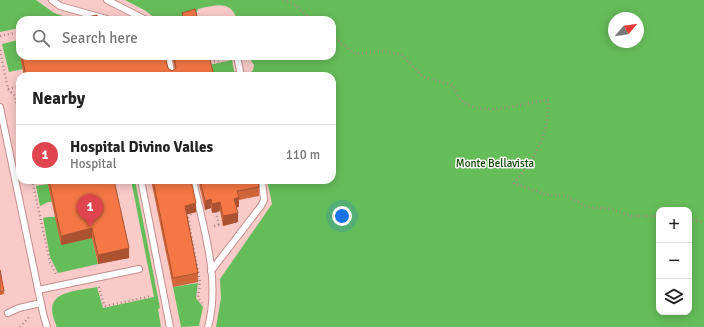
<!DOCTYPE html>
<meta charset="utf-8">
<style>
:root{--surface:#fff;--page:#f6f6f6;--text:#222;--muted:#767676;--line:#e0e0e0;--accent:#297378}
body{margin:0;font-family:Signika,sans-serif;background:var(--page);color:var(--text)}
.controls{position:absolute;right:12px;bottom:12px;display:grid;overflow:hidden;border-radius:8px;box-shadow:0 2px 10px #0003}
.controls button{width:36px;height:36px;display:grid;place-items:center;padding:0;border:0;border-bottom:1px solid var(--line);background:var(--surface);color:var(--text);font:20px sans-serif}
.compass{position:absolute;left:608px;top:12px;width:36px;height:36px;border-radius:50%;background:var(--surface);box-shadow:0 2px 10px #0003;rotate:61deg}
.you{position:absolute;left:342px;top:216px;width:14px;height:14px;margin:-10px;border:3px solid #fff;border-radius:50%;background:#1a73e8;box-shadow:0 0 0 6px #1a73e833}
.badge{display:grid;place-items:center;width:26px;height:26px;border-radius:50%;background:var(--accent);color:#fff;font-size:13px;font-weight:700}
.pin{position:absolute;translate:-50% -33px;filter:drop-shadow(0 1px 2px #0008)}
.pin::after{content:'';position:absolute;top:21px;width:14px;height:12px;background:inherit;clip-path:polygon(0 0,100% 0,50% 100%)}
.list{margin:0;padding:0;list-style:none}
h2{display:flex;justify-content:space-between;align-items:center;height:52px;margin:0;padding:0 16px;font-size:17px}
h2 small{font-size:13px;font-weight:400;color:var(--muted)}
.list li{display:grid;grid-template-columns:26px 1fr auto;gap:12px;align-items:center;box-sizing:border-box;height:60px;padding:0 16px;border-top:1px solid var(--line)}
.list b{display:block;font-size:15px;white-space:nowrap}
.list p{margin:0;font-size:13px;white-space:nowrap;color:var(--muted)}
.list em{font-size:13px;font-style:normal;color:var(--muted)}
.icon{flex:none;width:22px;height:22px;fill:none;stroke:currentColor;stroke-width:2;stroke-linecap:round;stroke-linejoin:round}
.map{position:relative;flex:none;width:704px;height:327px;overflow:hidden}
.search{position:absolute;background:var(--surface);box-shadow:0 2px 10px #0003;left:16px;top:16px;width:320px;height:44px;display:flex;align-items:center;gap:10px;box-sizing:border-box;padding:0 14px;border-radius:12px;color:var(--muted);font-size:15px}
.panel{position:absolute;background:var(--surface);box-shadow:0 2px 10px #0003;left:16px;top:72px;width:320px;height:112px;border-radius:12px}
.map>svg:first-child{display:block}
</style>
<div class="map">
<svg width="704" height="327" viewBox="0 0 704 327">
<rect width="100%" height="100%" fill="#f9cac8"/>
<g fill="#65bd59" fill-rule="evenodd">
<polygon points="0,0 36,0 54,13 66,17 67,19 20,20 20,28 0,32"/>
<path d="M125,0H704V327H216L221,298L220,279L272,204L267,180H332V76H248L253,70L254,65L248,56H332V20H237C231,0 217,5 198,9L196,14L176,20H157L146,11ZM614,18H638V42H614ZM659,210H689V312H659Z"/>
<polygon points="18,40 17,43 23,69 9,72 2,44"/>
<polygon points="232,60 235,76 212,76 209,65"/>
<path d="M131,180H135L160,308L158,309L161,327H57C40,291 71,292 97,287L103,308L154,297Z"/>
<polygon points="48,184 52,202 48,202 40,206 36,186"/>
<polygon points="48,217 55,217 92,238 98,264 58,273 50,257 43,218"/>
<polygon points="198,283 196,298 203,307 199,326 181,327 173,287"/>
</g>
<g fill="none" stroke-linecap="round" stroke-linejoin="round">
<defs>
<g id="service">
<polyline points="52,0 60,6 110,20"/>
<polyline points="107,0 146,20"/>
<polyline points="168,56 172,76"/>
<polyline points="237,56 241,76"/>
<polyline points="0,107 43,313 47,327"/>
<polyline points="141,180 170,327"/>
<path d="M193,180C203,227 221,279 208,327"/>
<polyline points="211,271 261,206 264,200 262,180"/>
<polyline points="38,290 139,269"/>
<polyline points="8,313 19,308 41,303"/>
</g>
</defs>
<use href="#service" stroke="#c58e8c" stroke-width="8"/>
<g stroke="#a98583" stroke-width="2.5" stroke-dasharray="1 3" stroke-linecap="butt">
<polyline points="283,0 295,5 312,20"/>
<polyline points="0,36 20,32"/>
<path d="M332,36L356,54L385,51L402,55L423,77L452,85C455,90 458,97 462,101C482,118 523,103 548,100C550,135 535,157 514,183L547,195L567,196L587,207L611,209L631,216H659"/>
<polyline points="0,50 8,89 15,96 20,123"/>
<polyline points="210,62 229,58"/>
<polyline points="8,89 20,86"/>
<polyline points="32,180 50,262 57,276"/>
<polyline points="216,212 219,225"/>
<polyline points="191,214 188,218 200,282 198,298 202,303"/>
<polyline points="689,219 704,223"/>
<polyline points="214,226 222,224"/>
<polyline points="99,287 104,305 106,306 152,296"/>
<polyline points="20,327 29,317"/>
</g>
<use href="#service" stroke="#fff" stroke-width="6"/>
</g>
<g fill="#d2663b">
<polygon points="20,31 20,56 165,56 168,68 172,71 175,69 172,56 230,56 210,60 214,76 24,76 17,43 17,34"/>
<polygon points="47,180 114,180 129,258 98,264 92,238 61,245"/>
<polygon points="151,180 191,180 196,212 187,214 198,273 198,282 173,287"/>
<polygon points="198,180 258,180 259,187 259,196 239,200 239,207 236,207 238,222 223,226 220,211 212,213 211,208 205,210"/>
<polygon points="0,270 4,291 4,294 0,295"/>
</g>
<g fill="#ab5330">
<polygon points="208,56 230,56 208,61"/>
<polygon points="239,197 239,207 234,208 234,199"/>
<polygon points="211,199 211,208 205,210 205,201"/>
<polygon points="220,202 220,211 212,213 212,204"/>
<polygon points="196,203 196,212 185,215 185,206"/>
<polygon points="238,213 238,222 223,226 223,216"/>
<polygon points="92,228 92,238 61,245 61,236"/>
<polygon points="129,248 129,258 98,264 98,255"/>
</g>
<g fill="#f47745" stroke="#ab5330">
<polygon points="195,9 198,20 184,20 182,13"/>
<polygon points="97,15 98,20 73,20"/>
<polygon points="18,31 20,31 20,49 17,34"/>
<polygon points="22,56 165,56 168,68 172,71 176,68 174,56 209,56 214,76 26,76"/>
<polygon points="236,72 236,76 216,76"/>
<polygon points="49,180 114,180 129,248 98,255 92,228 61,236"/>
<polygon points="153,180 191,180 196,203 185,206 198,273 173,278"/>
<polygon points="200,180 258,180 259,187 237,191 239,197 234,199 238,213 223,216 220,202 212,204 211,199 205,201"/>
<polygon points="0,270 4,291 0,292"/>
</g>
<g text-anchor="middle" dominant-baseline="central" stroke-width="3" stroke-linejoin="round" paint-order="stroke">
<g font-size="11" fill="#064800" stroke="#fdf7f6">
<text x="495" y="163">Monte Bellavista</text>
</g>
</g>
</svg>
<div class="controls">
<button>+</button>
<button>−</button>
<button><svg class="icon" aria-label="layers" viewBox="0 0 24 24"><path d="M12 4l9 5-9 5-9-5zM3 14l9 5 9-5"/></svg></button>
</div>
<svg class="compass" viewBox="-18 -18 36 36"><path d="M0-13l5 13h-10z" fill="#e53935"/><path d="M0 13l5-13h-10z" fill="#767676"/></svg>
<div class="you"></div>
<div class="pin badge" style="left:90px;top:227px;background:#e0444e">1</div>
<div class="search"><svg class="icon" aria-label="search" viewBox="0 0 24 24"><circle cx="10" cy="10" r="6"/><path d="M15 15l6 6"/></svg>Search here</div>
<section class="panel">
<h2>Nearby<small></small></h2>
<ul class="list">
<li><span class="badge" style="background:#e0444e">1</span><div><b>Hospital Divino Valles</b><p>Hospital</p></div><em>110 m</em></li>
</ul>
</section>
</div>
